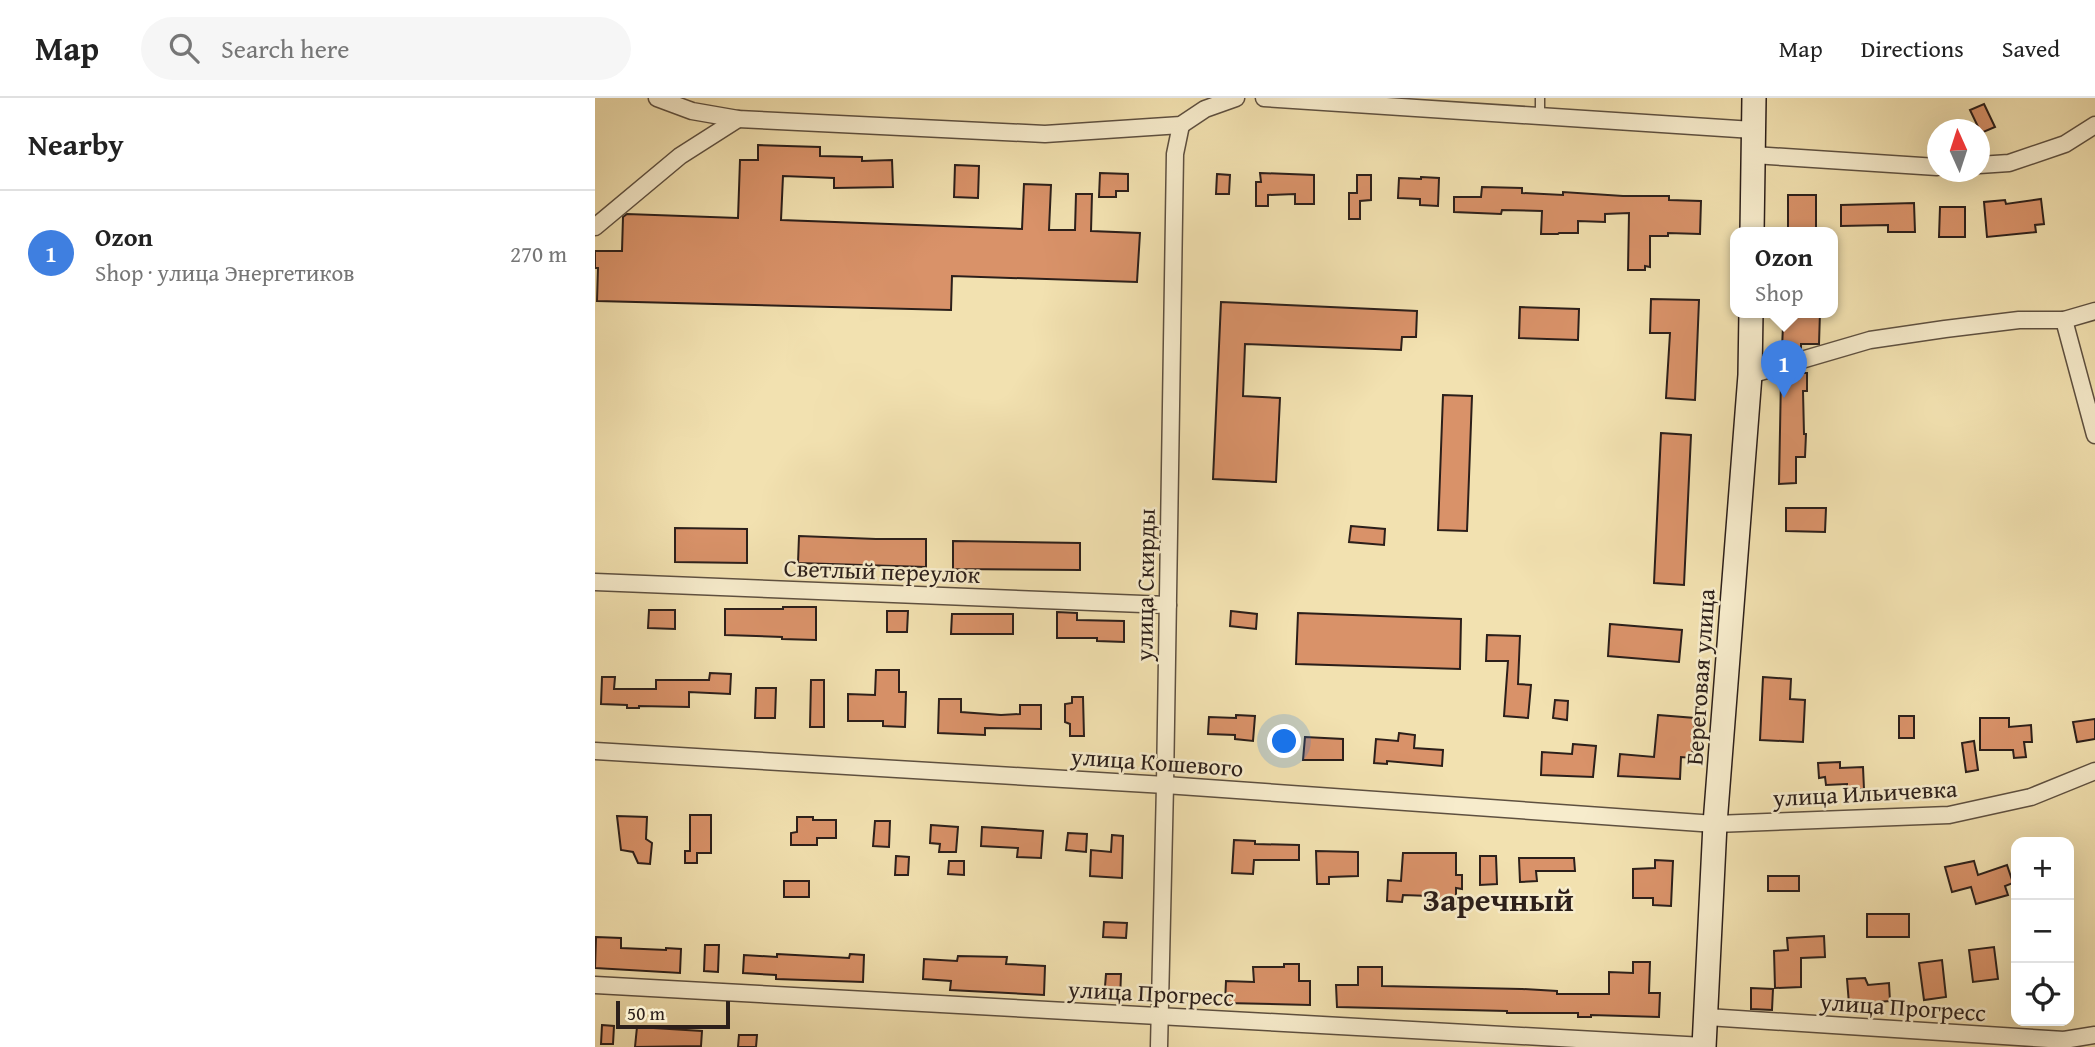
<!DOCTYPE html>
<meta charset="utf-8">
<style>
:root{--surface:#fff;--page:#f6f6f6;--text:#222;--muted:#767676;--line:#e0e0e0;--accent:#7c3aed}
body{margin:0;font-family:"Gentium Book Plus",serif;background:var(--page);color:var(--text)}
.controls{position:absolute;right:21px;bottom:21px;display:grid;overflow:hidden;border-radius:14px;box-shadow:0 7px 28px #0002}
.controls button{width:63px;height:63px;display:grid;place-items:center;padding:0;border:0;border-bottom:2px solid var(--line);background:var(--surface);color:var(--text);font:35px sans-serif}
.compass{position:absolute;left:1332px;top:21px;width:63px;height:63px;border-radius:50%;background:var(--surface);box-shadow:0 7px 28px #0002;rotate:357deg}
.scale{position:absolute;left:21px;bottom:18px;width:114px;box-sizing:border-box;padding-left:7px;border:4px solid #2c1f1a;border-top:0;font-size:19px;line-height:24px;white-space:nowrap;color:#2c1f1a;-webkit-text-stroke:5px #f7eccc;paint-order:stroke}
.you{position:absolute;left:690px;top:644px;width:24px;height:24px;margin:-18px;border:5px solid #fff;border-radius:50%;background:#1a73e8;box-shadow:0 0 0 10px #1a73e833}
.badge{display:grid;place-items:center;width:46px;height:46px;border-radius:50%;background:var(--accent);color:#fff;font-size:23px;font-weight:700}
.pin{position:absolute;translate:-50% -58px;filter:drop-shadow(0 2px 4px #0008)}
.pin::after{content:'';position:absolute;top:37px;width:24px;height:21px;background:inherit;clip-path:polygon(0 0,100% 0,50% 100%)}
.popup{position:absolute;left:1135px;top:129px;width:108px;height:91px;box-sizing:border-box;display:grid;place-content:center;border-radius:14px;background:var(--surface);filter:drop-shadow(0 2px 5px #0005);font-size:23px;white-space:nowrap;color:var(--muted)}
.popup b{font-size:26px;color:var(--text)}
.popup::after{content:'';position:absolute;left:50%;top:100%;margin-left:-14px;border:14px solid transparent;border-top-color:var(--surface)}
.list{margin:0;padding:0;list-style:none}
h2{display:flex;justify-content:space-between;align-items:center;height:91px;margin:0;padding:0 28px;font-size:30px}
h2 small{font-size:23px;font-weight:400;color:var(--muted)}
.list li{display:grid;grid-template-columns:46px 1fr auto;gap:21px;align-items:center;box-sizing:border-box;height:126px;padding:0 28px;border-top:2px solid var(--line)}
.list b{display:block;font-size:26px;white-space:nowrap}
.list p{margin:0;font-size:23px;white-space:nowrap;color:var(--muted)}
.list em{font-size:23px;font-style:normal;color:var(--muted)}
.icon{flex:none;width:38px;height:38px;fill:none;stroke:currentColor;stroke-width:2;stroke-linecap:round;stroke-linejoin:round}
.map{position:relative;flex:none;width:1500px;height:949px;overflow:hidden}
header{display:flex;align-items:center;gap:42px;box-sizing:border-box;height:98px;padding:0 35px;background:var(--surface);border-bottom:2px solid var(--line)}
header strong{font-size:33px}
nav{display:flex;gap:38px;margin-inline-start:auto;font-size:24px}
.search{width:490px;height:63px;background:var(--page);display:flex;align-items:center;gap:18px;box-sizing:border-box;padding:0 24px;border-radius:38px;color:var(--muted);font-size:26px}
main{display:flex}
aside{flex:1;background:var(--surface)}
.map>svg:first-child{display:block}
</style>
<header>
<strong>Map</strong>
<div class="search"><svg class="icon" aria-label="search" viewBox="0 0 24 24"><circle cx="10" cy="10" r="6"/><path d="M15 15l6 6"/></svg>Search here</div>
<nav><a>Map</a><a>Directions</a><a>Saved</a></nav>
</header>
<main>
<aside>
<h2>Nearby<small></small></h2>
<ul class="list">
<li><span class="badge" style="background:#3f7fe0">1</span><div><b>Ozon</b><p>Shop · улица Энергетиков</p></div><em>270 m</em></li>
</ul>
</aside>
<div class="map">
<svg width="1500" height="949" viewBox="0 0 1500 949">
<rect width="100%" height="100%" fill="#f2e1b0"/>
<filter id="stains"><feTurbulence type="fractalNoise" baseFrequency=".00286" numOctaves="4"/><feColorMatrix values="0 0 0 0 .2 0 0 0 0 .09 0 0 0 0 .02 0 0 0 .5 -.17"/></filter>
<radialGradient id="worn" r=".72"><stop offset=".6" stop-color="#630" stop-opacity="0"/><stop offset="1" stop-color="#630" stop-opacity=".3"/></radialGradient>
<g fill="#d99269" stroke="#2c1f1a" stroke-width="2">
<polygon points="1389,6 1400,29 1386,35 1375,12"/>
<polygon points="163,47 225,49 225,58 267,59 267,63 297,62 298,89 239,90 239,80 188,78 186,122 427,131 429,86 456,87 454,132 480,132 481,96 497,96 496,133 545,135 542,184 357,178 356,212 2,203 3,170 0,170 0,153 27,153 28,119 32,116 143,120 145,62 163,62"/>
<polygon points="360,67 384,68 383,100 359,99"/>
<polygon points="505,75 533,76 533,93 521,93 521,99 504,99"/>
<polygon points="665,75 719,77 719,106 700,106 700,96 673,97 673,108 661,108 661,84 666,84"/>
<polygon points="622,76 635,77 634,96 621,96"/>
<polygon points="762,77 776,77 776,102 765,103 765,121 754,121 754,95 762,95"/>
<polygon points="826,79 844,80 843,108 825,107 825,101 803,100 804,80 826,81"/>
<polygon points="887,89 927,90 927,95 968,97 968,94 1028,98 1074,98 1074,102 1106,103 1105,136 1073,135 1073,138 1055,138 1055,169 1050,168 1050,172 1033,172 1034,115 1010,116 1010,124 983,123 983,135 964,135 963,136 946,136 947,113 907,112 906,116 859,114 859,99 886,99"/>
<rect x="1193" y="97" width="28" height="37"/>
<polygon points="1446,101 1449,126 1440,127 1441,134 1392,139 1389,104 1410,102 1411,106"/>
<polygon points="1319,105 1320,134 1293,134 1293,127 1246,128 1246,107"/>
<polygon points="1345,109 1370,109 1370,139 1344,139"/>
<polygon points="1056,201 1104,202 1100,302 1071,300 1075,235 1055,235"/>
<polygon points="626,204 822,213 821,239 807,239 806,252 650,246 648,298 685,300 681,384 618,381"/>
<polygon points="925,209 984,211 983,242 924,240"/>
<polygon points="1192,214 1225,214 1224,246 1206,246 1206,251 1187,250 1188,228 1192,228"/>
<polygon points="1198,275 1212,275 1212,293 1208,293 1209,336 1211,336 1210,359 1201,359 1201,385 1184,386 1186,279"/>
<polygon points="848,297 877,298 872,433 843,432"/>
<polygon points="1066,335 1096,337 1089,487 1059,485"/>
<polygon points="1191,410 1231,410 1230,434 1191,433"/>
<polygon points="756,428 790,431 789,447 754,444"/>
<polygon points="80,430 152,431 152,465 80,464"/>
<polygon points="204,438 281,441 331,441 331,469 203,465"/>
<polygon points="358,443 485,445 485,472 358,471"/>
<polygon points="188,509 221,509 221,542 187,541 187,539 130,537 130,511 188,511"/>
<polygon points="54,512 80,512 80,531 53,530"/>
<polygon points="292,513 313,513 312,534 292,534"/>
<polygon points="636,513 662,516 661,531 635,528"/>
<polygon points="462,514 482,515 482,522 529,523 529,544 502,543 502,540 462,540"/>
<polygon points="703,515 866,521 865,571 701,566"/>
<polygon points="357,516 418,516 418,536 356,536"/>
<polygon points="1015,526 1087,532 1084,564 1013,558"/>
<polygon points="892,537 925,538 923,586 936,587 933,620 909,618 913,563 891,563"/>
<polygon points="281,572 304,572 304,594 311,594 310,629 288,628 288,623 253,623 253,596 280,597"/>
<polygon points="115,575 136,576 135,596 94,594 94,609 44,608 44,610 32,610 32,607 6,606 7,579 20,579 19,591 61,591 61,582 114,582"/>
<polygon points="1168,579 1196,581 1195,601 1210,602 1208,644 1165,642"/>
<polygon points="216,582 229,582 229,629 215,629"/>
<polygon points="161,590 181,590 180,620 160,620"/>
<polygon points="477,599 488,599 489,638 475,638 475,626 470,624 470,606 477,605"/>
<polygon points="344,601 366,601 366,614 406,617 425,616 425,607 446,607 446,631 390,630 390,637 343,635"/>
<polygon points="960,602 973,603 972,622 958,620"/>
<polygon points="641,617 660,618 658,643 640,641 640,637 613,636 614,619 641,620"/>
<polygon points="1063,617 1100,620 1097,660 1086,659 1085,681 1023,678 1025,656 1059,659"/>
<rect x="1304" y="618" width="15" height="22"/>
<polygon points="1385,620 1414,620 1414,629 1436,627 1437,644 1429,644 1431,659 1419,660 1418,652 1385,652"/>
<polygon points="1500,621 1500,641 1482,644 1478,624"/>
<polygon points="804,635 820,637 819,650 848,652 847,668 792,663 792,666 779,665 781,641 803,643"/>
<polygon points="710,639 748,641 748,662 708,662"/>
<polygon points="1379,643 1383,672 1371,674 1367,645"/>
<polygon points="978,646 1001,648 998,679 946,677 947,654 977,656"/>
<polygon points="1245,664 1245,670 1268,669 1269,691 1252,691 1252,686 1231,687 1230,679 1224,680 1223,665"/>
<polygon points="95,717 116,717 116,755 102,755 102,765 90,765 90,753 95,753"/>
<polygon points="22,718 52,719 51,741 57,745 55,766 43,765 38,754 26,752"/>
<polygon points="202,719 218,719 218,722 241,722 241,740 222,740 222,747 196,747 196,735 202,734"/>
<polygon points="280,723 295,723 294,749 278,748"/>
<polygon points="336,727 363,729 361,754 344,754 345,746 335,745"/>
<polygon points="387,729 448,733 446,760 422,759 423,750 386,748"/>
<polygon points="473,735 492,736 491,754 471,752"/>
<polygon points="517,737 528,738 527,780 495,778 496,752 516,754"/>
<polygon points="639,742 660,743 660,746 704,747 704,762 659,762 658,776 637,775"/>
<polygon points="721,753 763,754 763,778 734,779 734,786 722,786"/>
<polygon points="808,755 861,755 861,777 867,777 867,791 861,790 861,807 835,807 835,798 808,797 807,804 792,803 793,782 806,783"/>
<polygon points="301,758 314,759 313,777 300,777"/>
<polygon points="885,758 901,758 902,786 885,787"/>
<polygon points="924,760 979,760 980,773 941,773 942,783 925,784"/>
<polygon points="1060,762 1078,763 1076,808 1058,807 1058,800 1038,800 1038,771 1060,770"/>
<polygon points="354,763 369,763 369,777 353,776"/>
<polygon points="1379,763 1383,777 1412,767 1418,785 1410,788 1413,797 1381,806 1376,789 1357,794 1350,769"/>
<rect x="1173" y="778" width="31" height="15"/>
<rect x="189" y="783" width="25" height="16"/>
<rect x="1272" y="816" width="42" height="23"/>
<polygon points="509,824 532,825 531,840 508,839"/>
<polygon points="1229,838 1230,859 1206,860 1206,889 1180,890 1179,853 1193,852 1192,840"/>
<polygon points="1,839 26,840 26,850 71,852 71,850 86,851 85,875 0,870"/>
<polygon points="110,847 124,847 123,874 109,873"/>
<polygon points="1399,849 1403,881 1378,884 1374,852"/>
<polygon points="182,856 254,860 255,856 269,857 268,884 181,881 181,877 148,875 149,857 182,859"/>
<polygon points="363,858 412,859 411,866 450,868 449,897 355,892 356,883 328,881 329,861 362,863"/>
<polygon points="1347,862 1351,899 1329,902 1324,865"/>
<polygon points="1038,864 1055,864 1054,895 1065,895 1064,919 996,917 996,919 983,919 983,915 912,915 912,913 742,909 741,887 763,887 763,869 787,869 787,888 927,891 962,893 962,896 1014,896 1014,874 1038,875"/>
<polygon points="689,866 704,866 704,883 715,883 715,907 630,905 631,883 659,884 658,869 689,869"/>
<polygon points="511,876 526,876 525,902 509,901"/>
<polygon points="1270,880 1273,887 1294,885 1295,903 1254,906 1252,881"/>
<polygon points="1156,890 1178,891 1177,912 1156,911"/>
<polygon points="7,927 19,928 18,946 6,946"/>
<polygon points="42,929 107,933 106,948 40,949"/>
<polygon points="144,937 162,937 161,949 143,949"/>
</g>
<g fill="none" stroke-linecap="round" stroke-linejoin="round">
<defs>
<polyline id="lane" points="945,18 945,0"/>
<g id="street">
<polyline points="62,0 97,13 143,21 450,36 586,27 610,11 641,0"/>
<polyline points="669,0 1158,32"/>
<polyline points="1158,57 1342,69"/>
<polyline points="1384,67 1414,65 1470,46 1500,27"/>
<polyline points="0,129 85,58 143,21"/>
<polyline points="1469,222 1500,337"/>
<polyline points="1155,277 1275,242 1350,231 1424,222 1469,222 1500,213"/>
<polyline points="0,484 573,507"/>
<polyline points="0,653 570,687 1120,726 1354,717 1436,699 1500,673"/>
<polyline points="0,887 1109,948"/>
<polyline points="1112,919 1469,942 1500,937"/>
<polyline points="564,949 570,687 580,56 586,27"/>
</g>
<g id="secondary">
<polyline points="1157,134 1159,0"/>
<polyline points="1109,949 1120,726 1155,277 1156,214"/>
</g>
</defs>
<use href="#lane" stroke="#5e5040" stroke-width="11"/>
<use href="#street" stroke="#5e5040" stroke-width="19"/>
<use href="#secondary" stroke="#2c1f1a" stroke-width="26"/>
<use href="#lane" stroke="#f7eccc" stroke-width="8"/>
<use href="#street" stroke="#f7eccc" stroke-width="16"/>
<use href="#secondary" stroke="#f7eccc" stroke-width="23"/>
</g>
<g text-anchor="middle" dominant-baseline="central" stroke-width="5" stroke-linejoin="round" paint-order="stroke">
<g font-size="24" fill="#2c1f1a" stroke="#f7eccc">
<text transform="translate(287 473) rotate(2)">Светлый переулок</text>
<text transform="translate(550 487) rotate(-89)">улица Скирды</text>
<text transform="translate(1105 579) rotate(-86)">Береговая улица</text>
<text transform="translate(562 664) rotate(4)">улица Кошевого</text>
<text transform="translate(1270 695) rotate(-3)">улица Ильичевка</text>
<text transform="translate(556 895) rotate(3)">улица Прогресс</text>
<text transform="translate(1308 909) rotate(4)">улица Прогресс</text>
</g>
<g font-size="32" font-weight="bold" fill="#2c1f1a" stroke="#f7eccc">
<text x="903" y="801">Заречный</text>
</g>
</g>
<rect width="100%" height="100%" filter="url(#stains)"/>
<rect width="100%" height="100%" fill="url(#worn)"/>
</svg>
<div class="controls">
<button>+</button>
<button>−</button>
<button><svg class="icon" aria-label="locate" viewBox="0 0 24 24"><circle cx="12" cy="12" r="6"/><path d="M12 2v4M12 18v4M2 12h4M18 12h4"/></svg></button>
</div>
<svg class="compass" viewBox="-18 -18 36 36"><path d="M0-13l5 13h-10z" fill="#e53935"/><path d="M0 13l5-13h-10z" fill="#767676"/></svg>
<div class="scale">50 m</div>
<div class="you"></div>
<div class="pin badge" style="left:1189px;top:300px;background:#3f7fe0">1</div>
<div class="popup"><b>Ozon</b>Shop</div>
</div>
</main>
